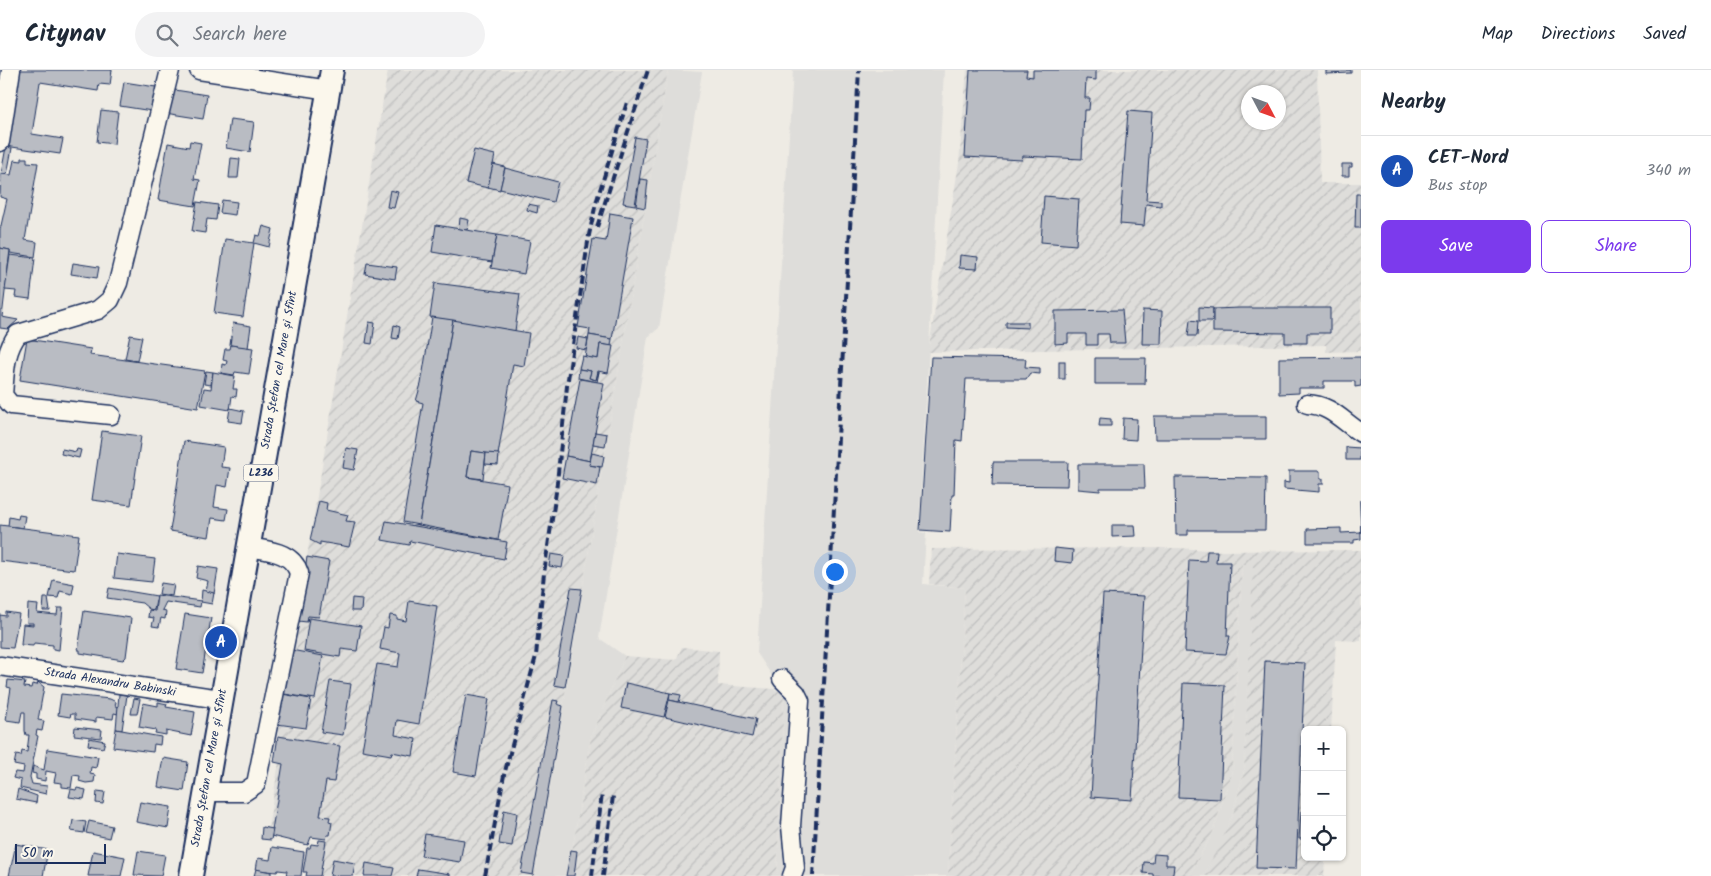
<!DOCTYPE html>
<meta charset="utf-8">
<style>
:root{--surface:#fff;--page:#f2f2f3;--text:#1f2937;--muted:#747a83;--line:#e0e1e3;--accent:#7c3aed}
body{margin:0;font-family:Kalam,sans-serif;background:var(--page);color:var(--text)}
.controls{position:absolute;right:15px;bottom:15px;display:grid;overflow:hidden;border-radius:8px;box-shadow:0 1px 4px #0004}
.controls button{width:45px;height:45px;display:grid;place-items:center;padding:0;border:0;border-bottom:1px solid var(--line);background:var(--surface);color:var(--text);font:25px sans-serif}
.compass{position:absolute;left:1241px;top:15px;width:45px;height:45px;border-radius:50%;background:var(--surface);box-shadow:0 1px 4px #0004;rotate:131deg}
.scale{position:absolute;left:15px;bottom:12px;width:91px;box-sizing:border-box;padding-left:5px;border:2px solid #1b2f5e;border-top:0;font-size:14px;line-height:18px;white-space:nowrap;color:#1b2f5e;-webkit-text-stroke:4px #fbf7ec;paint-order:stroke}
.you{position:absolute;left:834px;top:501px;width:18px;height:18px;margin:-12px;border:4px solid #fff;border-radius:50%;background:#1a73e8;box-shadow:0 0 0 8px #1a73e833}
.badge{display:grid;place-items:center;width:32px;height:32px;border-radius:50%;background:var(--accent);color:#fff;font-size:16px;font-weight:700}
.pin{position:absolute;translate:-50% -50%;border:2px solid #fff;box-shadow:0 1px 5px #0006}
.list{margin:0;padding:0;list-style:none}
h2{display:flex;justify-content:space-between;align-items:center;height:65px;margin:0;padding:0 20px;font-size:21px}
h2 small{font-size:16px;font-weight:400;color:var(--muted)}
.list li{display:grid;grid-template-columns:32px 1fr auto;gap:15px;align-items:center;box-sizing:border-box;height:70px;padding:0 20px;border-top:1px solid var(--line)}
.list b{display:block;font-size:19px;white-space:nowrap}
.list p{margin:0;font-size:16px;white-space:nowrap;color:var(--muted)}
.list em{font-size:16px;font-style:normal;color:var(--muted)}
.actions{display:flex;gap:10px;padding:15px 20px}
.actions a{flex:1;padding:11px 0;border:1px solid var(--accent);border-radius:8px;text-align:center;font-size:18px;color:var(--accent)}
.actions .main{background:var(--accent);color:#fff}
.icon{flex:none;width:28px;height:28px;fill:none;stroke:currentColor;stroke-width:2;stroke-linecap:round;stroke-linejoin:round}
.map{position:relative;flex:none;width:1361px;height:806px;overflow:hidden}
header{display:flex;align-items:center;gap:30px;box-sizing:border-box;height:70px;padding:0 25px;background:var(--surface);border-bottom:1px solid var(--line)}
header strong{font-size:24px}
nav{display:flex;gap:28px;margin-inline-start:auto;font-size:18px}
.search{width:350px;height:45px;background:var(--page);display:flex;align-items:center;gap:12px;box-sizing:border-box;padding:0 18px;border-radius:28px;color:var(--muted);font-size:19px}
main{display:flex}
aside{flex:1;background:var(--surface)}
.map>svg:first-child{display:block}
</style>
<header>
<strong>Citynav</strong>
<div class="search"><svg class="icon" aria-label="search" viewBox="0 0 24 24"><circle cx="10" cy="10" r="6"/><path d="M15 15l6 6"/></svg>Search here</div>
<nav><a>Map</a><a>Directions</a><a>Saved</a></nav>
</header>
<main>
<div class="map">
<svg width="1361" height="806" viewBox="0 0 1361 806">
<defs>
<pattern id="industrial-furrows" width="10" height="10" patternUnits="userSpaceOnUse" patternTransform="scale(1.25)"><rect width="10" height="10" fill="#deddda"/><path d="M-1 1l2-2M0 10L10 0M9 11l2-2" fill="none" stroke="#bebebe"/></pattern>
</defs>
<rect width="100%" height="100%" fill="#eeebe4"/>
<filter id="ink" filterUnits="userSpaceOnUse"><feTurbulence type="fractalNoise" baseFrequency=".02" numOctaves="2"/><feDisplacementMap in="SourceGraphic" scale="10" xChannelSelector="R" yChannelSelector="G"/><feConvolveMatrix kernelMatrix="1 2 1 2 8 2 1 2 1" color-interpolation-filters="sRGB"/></filter>
<g filter="url(#ink)">
<g fill="#deddda">
<polygon points="668,0 702,2 659,258 648,267 599,568 625,586 591,667 568,806 535,806"/>
<polygon points="793,0 944,0 919,462 926,463 923,514 965,518 948,806 777,806 784,624 757,583"/>
<polygon points="1242,494 1254,494 1244,701 1233,744 1217,781 1204,806 1189,806 1213,762 1232,701"/>
</g>
<g fill="url(#industrial-furrows)" fill-rule="evenodd">
<polygon points="388,0 668,0 535,806 319,806 326,768 310,766 267,765 279,692 274,691 279,655 306,660 311,631 284,625"/>
<path d="M967,0H1317L1320,113H1361V281L1326,282V275L928,282L959,93ZM1248,22H1278V52H1248Z"/>
<polygon points="1178,478 1222,481 1361,480 1361,571 1336,570 1331,660 1305,660 1305,787 1325,787 1324,806 1204,806 1233,744 1244,701 1253,494 1242,494 1232,701 1213,762 1189,806 948,806 965,518 929,514 931,479"/>
<polygon points="682,577 719,581 718,615 774,619 784,624 777,806 568,806 591,667 625,586 676,590"/>
</g>
<g fill="#b9bcc3" stroke="#1b2f5e">
<polygon points="17,0 112,0 110,15 99,14 98,21 40,12 32,64 63,69 60,84 5,76"/>
<polygon points="970,0 1027,0 1026,6 1033,7 1033,0 1096,0 1096,10 1086,9 1085,28 1090,28 1089,40 1084,40 1082,89 1023,86 1022,90 965,87"/>
<polygon points="1326,0 1351,0 1351,3 1326,4"/>
<polygon points="124,12 207,25 203,49 120,36"/>
<polygon points="101,40 118,42 114,74 97,72"/>
<polygon points="1128,41 1152,43 1146,130 1161,131 1161,136 1146,134 1144,156 1120,154"/>
<polygon points="230,49 254,52 250,82 226,78"/>
<polygon points="635,67 646,69 635,135 623,133"/>
<polygon points="190,71 201,73 194,109 200,110 195,136 158,130 168,73 189,77"/>
<polygon points="6,77 12,78 7,105 1,104"/>
<polygon points="474,80 495,85 488,118 466,113"/>
<polygon points="22,88 27,88 27,92 38,93 25,170 37,172 35,187 10,183 10,180 0,178 0,160 7,129 0,127 1,104 11,105 14,90 22,91"/>
<polygon points="231,88 240,89 238,108 229,108"/>
<polygon points="493,94 505,97 500,120 488,117"/>
<polygon points="1342,94 1352,94 1352,97 1349,97 1349,106 1342,106"/>
<polygon points="505,98 558,112 553,132 500,119"/>
<polygon points="640,109 648,110 645,138 636,136"/>
<polygon points="390,120 398,122 394,138 387,137"/>
<polygon points="1356,124 1361,124 1361,158 1355,158"/>
<polygon points="1044,126 1079,129 1076,175 1041,172"/>
<polygon points="222,130 237,132 235,145 220,143"/>
<polygon points="197,132 218,135 216,150 207,149 205,163 192,161"/>
<polygon points="528,134 538,136 537,143 527,140"/>
<polygon points="610,143 633,147 612,269 589,265 590,259 578,257 593,169 606,171"/>
<polygon points="460,148 469,150 467,160 459,159"/>
<polygon points="436,155 497,165 492,192 432,182"/>
<polygon points="263,156 273,159 269,177 254,173 256,165 260,166"/>
<polygon points="497,165 530,171 524,204 491,198"/>
<polygon points="225,169 254,173 243,247 214,243"/>
<polygon points="0,178 10,180 2,247 18,250 8,259 0,258"/>
<polygon points="10,185 35,188 30,229 15,227 16,221 5,220"/>
<polygon points="960,185 978,187 977,199 959,198"/>
<polygon points="73,193 99,197 97,208 71,204"/>
<polygon points="367,193 397,197 395,209 365,204"/>
<polygon points="435,213 520,224 515,261 430,247"/>
<polygon points="1199,237 1213,238 1213,251 1199,251"/>
<polygon points="1240,238 1330,238 1330,263 1307,263 1307,273 1285,273 1285,263 1213,262 1213,239"/>
<polygon points="1122,240 1125,273 1110,273 1109,264 1097,264 1097,275 1086,275 1086,264 1068,264 1068,273 1055,274 1055,241"/>
<polygon points="1143,240 1162,241 1161,274 1142,274"/>
<polygon points="432,247 453,250 419,455 403,452 423,333 416,331 421,314"/>
<polygon points="453,250 529,263 524,296 513,294 498,385 471,381 467,407 508,414 498,470 419,455"/>
<polygon points="1190,250 1198,251 1197,266 1188,266"/>
<polygon points="369,252 375,253 372,274 366,273"/>
<polygon points="1006,252 1028,252 1028,258 1006,257"/>
<polygon points="233,253 251,256 248,278 230,275"/>
<polygon points="394,255 400,257 398,269 392,268"/>
<polygon points="130,265 142,267 137,291 125,289"/>
<polygon points="589,265 612,269 611,276 600,274 598,289 585,287"/>
<polygon points="578,267 588,269 586,280 576,278"/>
<polygon points="27,269 91,279 90,285 205,301 198,338 20,310"/>
<polygon points="600,274 613,276 608,303 598,301 596,310 589,308 591,301 579,299 582,286 598,289"/>
<polygon points="231,275 253,278 249,304 235,302 234,305 221,303 222,294 226,295 227,291 223,290 225,279 230,279"/>
<polygon points="931,287 1026,289 1025,297 1040,298 1040,304 1030,303 1026,309 966,309 962,371 956,370 954,425 952,425 950,462 920,460"/>
<polygon points="1361,287 1361,316 1355,317 1355,311 1324,311 1324,318 1299,318 1299,323 1279,324 1279,288"/>
<polygon points="1095,288 1146,288 1145,314 1095,314"/>
<rect x="1059" y="291" width="6" height="18"/>
<polygon points="579,299 591,301 589,308 596,310 599,302 597,312 578,308"/>
<polygon points="206,301 213,302 211,315 204,314"/>
<polygon points="213,302 235,306 233,319 237,319 236,327 232,326 230,340 201,335 204,318 211,319"/>
<polygon points="580,309 604,313 590,391 566,386"/>
<polygon points="230,338 244,341 242,353 228,351"/>
<polygon points="1154,346 1266,346 1266,369 1155,369"/>
<polygon points="1100,348 1111,349 1111,356 1099,356"/>
<polygon points="1123,348 1137,349 1136,370 1122,369"/>
<polygon points="102,361 141,366 131,435 92,430"/>
<polygon points="595,362 607,364 605,376 593,374"/>
<polygon points="184,371 224,377 221,397 230,398 227,417 217,415 214,437 228,439 226,450 212,448 209,467 170,461"/>
<polygon points="1346,377 1360,378 1360,390 1346,390"/>
<polygon points="346,378 358,380 354,400 343,398"/>
<polygon points="62,379 76,382 77,379 81,380 79,388 61,384"/>
<polygon points="471,381 486,383 483,409 467,407"/>
<polygon points="486,383 499,384 498,395 485,394"/>
<polygon points="592,383 604,386 602,397 589,395"/>
<polygon points="566,386 590,391 589,395 600,397 597,415 562,408"/>
<polygon points="993,392 1068,392 1067,416 992,415"/>
<polygon points="1078,394 1144,394 1145,418 1100,418 1100,421 1078,419"/>
<polygon points="1289,401 1320,401 1320,409 1323,409 1323,414 1319,414 1319,422 1284,419 1284,412 1289,413"/>
<polygon points="1175,407 1266,408 1265,460 1188,460 1188,465 1176,465"/>
<polygon points="1360,430 1361,469 1354,470 1354,473 1307,473 1307,459 1341,458 1341,463 1361,462"/>
<polygon points="319,431 327,433 326,440 348,445 346,451 355,452 349,477 320,472 320,475 310,470"/>
<polygon points="19,445 25,446 23,458 8,456 9,447 18,449"/>
<polygon points="386,451 507,472 504,489 410,471 409,475 382,470"/>
<polygon points="0,455 79,465 74,500 0,491"/>
<polygon points="1112,455 1135,455 1136,466 1112,467"/>
<polygon points="1055,478 1073,480 1072,493 1054,491"/>
<polygon points="1207,481 1217,481 1216,492 1230,492 1227,566 1230,566 1226,584 1185,582 1189,490 1206,491"/>
<polygon points="117,484 155,489 152,512 114,508"/>
<polygon points="551,484 564,486 562,498 549,496"/>
<polygon points="307,487 329,491 319,547 308,546 307,552 298,551 298,543"/>
<polygon points="198,496 218,499 214,524 206,522 208,511 196,508"/>
<polygon points="53,510 74,514 72,524 60,521 58,528 49,527"/>
<polygon points="161,513 174,515 172,526 159,524"/>
<polygon points="109,518 157,526 154,540 149,539 142,533 107,528"/>
<polygon points="571,518 582,519 565,617 554,615"/>
<polygon points="202,520 214,523 212,534 201,532"/>
<polygon points="1103,524 1144,526 1132,730 1091,727"/>
<polygon points="157,525 201,531 200,537 166,532 162,540 166,541 165,549 161,548 159,557 152,556 154,548 148,547 149,540 155,541"/>
<polygon points="44,528 48,528 50,541 43,541"/>
<polygon points="352,528 362,529 361,541 351,541"/>
<polygon points="409,531 437,536 419,654 397,650 395,665 416,669 413,686 392,682 391,685 362,680 377,594 398,597 400,583 380,579 384,557 388,558 390,545 397,546 397,549 406,551"/>
<polygon points="28,534 38,535 37,543 57,545 58,538 63,538 59,580 53,579 53,575 34,573 33,576 21,575 23,554 33,555 33,553 27,553"/>
<polygon points="84,541 131,548 126,587 123,590 80,583 80,580 78,580"/>
<polygon points="6,542 19,544 13,578 0,577 0,545 6,546"/>
<polygon points="185,544 211,548 202,603 176,599"/>
<polygon points="309,548 361,556 357,581 341,579 340,587 304,581"/>
<polygon points="291,580 323,586 315,629 284,624"/>
<polygon points="1265,591 1305,593 1296,799 1256,798"/>
<polygon points="8,610 25,612 24,617 31,618 32,614 37,615 38,612 44,617 38,650 44,651 42,661 37,660 36,665 38,666 30,707 32,714 47,716 46,724 20,718 21,710 13,708 15,702 23,703 24,697 14,695 16,685 21,686 22,681 27,682 29,665 26,665 25,661 25,642 22,642 20,652 6,650 11,618 7,617"/>
<polygon points="330,611 351,614 343,665 321,662"/>
<polygon points="626,613 670,623 664,647 621,638"/>
<polygon points="1183,613 1225,615 1220,729 1178,727"/>
<polygon points="670,623 681,625 679,632 669,630"/>
<polygon points="61,624 110,629 116,632 115,636 119,637 118,644 114,643 113,649 96,647 96,652 75,649 75,644 71,644 70,647 58,645"/>
<polygon points="119,624 127,625 122,660 116,659"/>
<polygon points="282,624 311,629 306,658 277,654"/>
<polygon points="466,625 489,629 476,706 453,702"/>
<polygon points="134,628 140,629 137,644 131,644"/>
<polygon points="553,630 558,631 557,634 563,636 533,805 521,803"/>
<polygon points="669,630 756,649 752,667 665,647"/>
<polygon points="158,632 167,634 166,637 195,642 191,666 166,661 166,665 155,663 156,660 139,657 143,633 158,636"/>
<polygon points="75,657 102,660 101,668 74,665"/>
<polygon points="116,659 161,667 160,675 154,674 153,682 113,677"/>
<polygon points="278,666 340,676 334,712 326,711 320,746 330,747 329,751 332,752 330,765 327,765 326,769 311,767 308,775 271,766 283,694 274,692"/>
<polygon points="89,668 105,671 103,678 88,675"/>
<polygon points="47,679 98,687 96,698 91,697 90,704 95,705 94,712 86,713 79,711 80,706 73,705 71,718 62,717 62,713 54,712 56,703 46,701 45,711 36,709 36,704 32,703 33,696 44,700"/>
<polygon points="163,688 188,692 184,721 158,717"/>
<polygon points="77,718 86,720 84,729 69,727 71,719 76,720"/>
<polygon points="18,719 37,726 36,733 16,729"/>
<polygon points="97,721 105,722 103,734 96,733"/>
<polygon points="140,732 171,737 168,758 136,752"/>
<polygon points="504,740 517,743 512,776 499,774"/>
<polygon points="1301,741 1305,741 1305,769 1299,769"/>
<polygon points="73,750 86,752 84,763 71,761"/>
<polygon points="89,751 112,756 109,768 86,763"/>
<polygon points="262,757 273,759 271,770 261,769"/>
<polygon points="425,764 464,770 460,792 421,786"/>
<polygon points="319,770 326,771 320,806 306,806 307,802 303,802 307,778 310,778 311,774 318,775"/>
<polygon points="16,774 48,780 43,806 9,806"/>
<polygon points="272,777 304,782 301,806 286,806 287,801 278,800 277,802 256,800 258,788 270,790"/>
<polygon points="571,780 577,781 574,806 566,806"/>
<polygon points="93,781 125,787 121,806 88,806"/>
<polygon points="138,781 165,785 161,806 134,805"/>
<polygon points="1154,784 1166,785 1166,795 1174,795 1173,804 1171,804 1170,806 1153,806 1153,804 1143,803 1144,792 1153,793"/>
<polygon points="333,789 355,793 353,806 330,806"/>
<polygon points="366,793 394,798 392,806 364,806"/>
<polygon points="256,799 271,802 271,806 254,806"/>
<polygon points="418,799 450,804 450,806 416,806"/>
</g>
<g fill="none" stroke-linecap="round" stroke-linejoin="round">
<defs>
<g id="minor">
<polyline points="199,0 329,20"/>
<polyline points="0,72 11,0"/>
<path d="M1307,334C1331,335 1342,351 1361,363"/>
<path d="M111,345L11,335L3,325C5,303 4,282 18,264L98,240L110,230L118,213L170,0"/>
<polyline points="0,596 220,629"/>
<polyline points="782,609 796,623 800,631 791,756 795,798 792,806"/>
<path d="M205,722H244L256,714L299,503C292,481 268,481 248,477"/>
</g>
<polyline id="major" points="191,806 332,0"/>
</defs>
<use href="#minor" stroke="#1b2f5e" stroke-width="21"/>
<use href="#major" stroke="#1b2f5e" stroke-width="26"/>
<use href="#minor" stroke="#fbf7ec" stroke-width="18"/>
<use href="#major" stroke="#fbf7ec" stroke-width="22"/>
<g stroke="#1b2f5e" stroke-width="4" stroke-dasharray="8 4" stroke-linecap="butt">
<polyline points="597,157 648,0"/>
<polyline points="485,806 504,705 536,586 544,503 556,422 567,316 589,165 596,133 628,29"/>
<polyline points="592,806 602,723"/>
<polyline points="603,806 613,726"/>
<polyline points="813,806 859,0"/>
</g>
</g>
</g>
<g text-anchor="middle" dominant-baseline="central" stroke-width="4" stroke-linejoin="round" paint-order="stroke">
<rect fill="#fbf7ec" stroke="#5e6b89" stroke-width="1" x="243.5" y="394.5" width="35" height="17" rx="4"/>
<g font-size="11" font-weight="bold" fill="#1b2f5e">
<text x="261" y="403">L236</text>
</g>
<g font-size="12" fill="#1b2f5e" stroke="#fbf7ec">
<text transform="translate(279 300) rotate(-80)">Strada Ștefan cel Mare și Sfînt</text>
<text transform="translate(110 612) rotate(9)">Strada Alexandru Babinski</text>
<text transform="translate(209 698) rotate(-80)">Strada Ștefan cel Mare și Sfînt</text>
</g>
</g>
</svg>
<div class="controls">
<button>+</button>
<button>−</button>
<button><svg class="icon" aria-label="locate" viewBox="0 0 24 24"><circle cx="12" cy="12" r="6"/><path d="M12 2v4M12 18v4M2 12h4M18 12h4"/></svg></button>
</div>
<svg class="compass" viewBox="-18 -18 36 36"><path d="M0-13l5 13h-10z" fill="#e53935"/><path d="M0 13l5-13h-10z" fill="#747a83"/></svg>
<div class="scale">50 m</div>
<div class="you"></div>
<div class="pin badge" style="left:221px;top:572px;background:#1a4fb4">A</div>
</div>
<aside>
<h2>Nearby<small></small></h2>
<ul class="list">
<li><span class="badge" style="background:#1a4fb4">A</span><div><b>CET-Nord</b><p>Bus stop</p></div><em>340 m</em></li>
</ul>
<div class="actions"><a class="main">Save</a><a>Share</a></div>
</aside>
</main>
